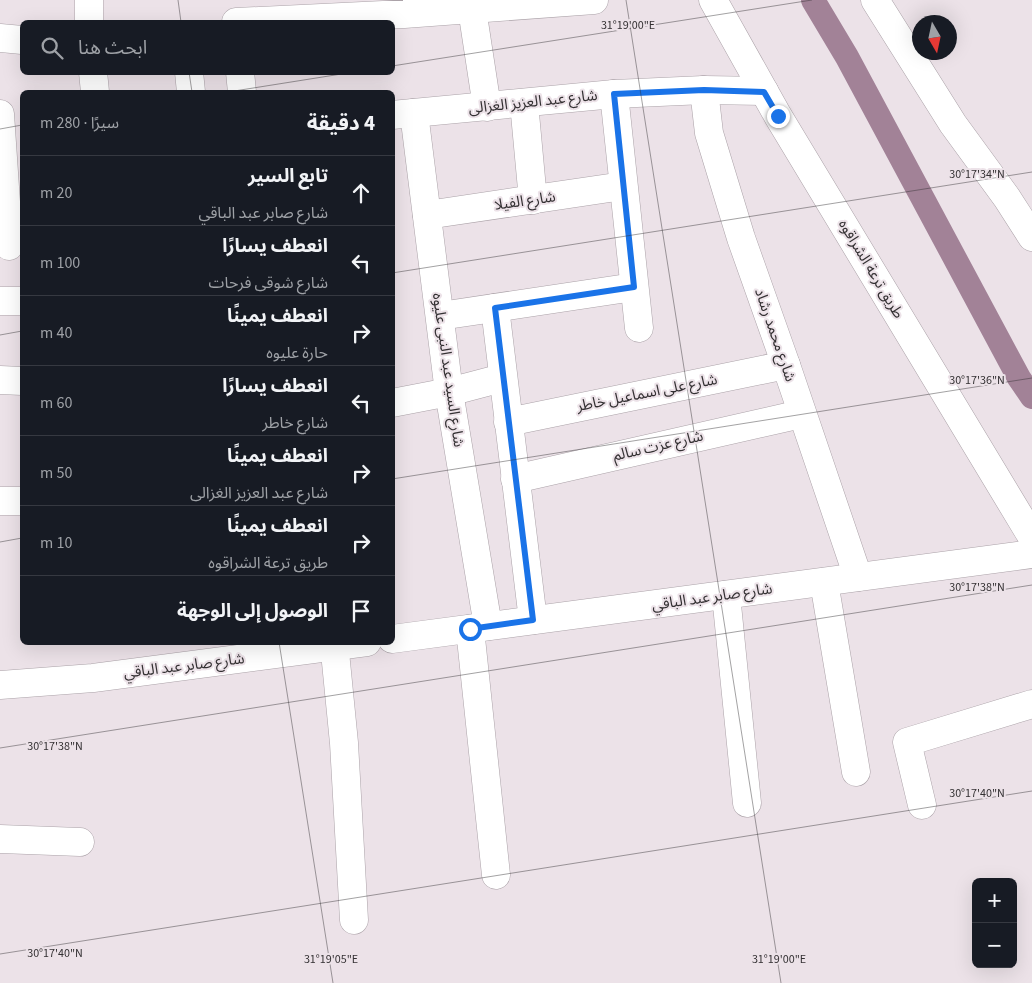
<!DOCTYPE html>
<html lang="ar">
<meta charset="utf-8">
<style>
:root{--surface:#171b24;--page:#20242c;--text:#f1f3f6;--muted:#9ea1a6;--line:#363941}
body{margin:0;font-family:"Source Sans 3","Noto Sans Arabic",sans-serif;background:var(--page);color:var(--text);direction:rtl}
.controls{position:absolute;right:15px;bottom:15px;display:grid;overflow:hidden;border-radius:8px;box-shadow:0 5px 20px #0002}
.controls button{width:45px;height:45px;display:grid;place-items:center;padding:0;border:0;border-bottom:1px solid var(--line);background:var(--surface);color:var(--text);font:25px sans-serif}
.compass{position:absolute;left:912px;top:15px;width:45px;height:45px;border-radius:50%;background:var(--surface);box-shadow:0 5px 20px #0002;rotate:171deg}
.stop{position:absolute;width:15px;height:15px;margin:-11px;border:4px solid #1a73e8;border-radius:50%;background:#fff}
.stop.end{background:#1a73e8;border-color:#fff;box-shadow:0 1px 5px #0008}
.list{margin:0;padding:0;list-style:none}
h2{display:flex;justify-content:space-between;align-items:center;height:65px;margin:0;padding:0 20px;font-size:21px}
h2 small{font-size:16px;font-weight:400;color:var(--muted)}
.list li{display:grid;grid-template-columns:32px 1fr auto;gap:15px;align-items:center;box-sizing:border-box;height:70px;padding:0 20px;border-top:1px solid var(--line)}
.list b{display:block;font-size:19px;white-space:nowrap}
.list p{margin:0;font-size:16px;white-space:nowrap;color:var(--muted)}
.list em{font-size:16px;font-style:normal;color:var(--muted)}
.icon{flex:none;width:28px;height:28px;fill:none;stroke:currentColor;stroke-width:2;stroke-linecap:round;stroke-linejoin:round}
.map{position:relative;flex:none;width:1032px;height:983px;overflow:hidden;direction:ltr}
.search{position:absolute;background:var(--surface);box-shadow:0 5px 20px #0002;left:20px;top:20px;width:375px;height:55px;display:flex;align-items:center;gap:12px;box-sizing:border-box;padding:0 18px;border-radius:8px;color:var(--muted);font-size:19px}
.panel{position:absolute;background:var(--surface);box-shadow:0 5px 20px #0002;left:20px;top:90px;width:375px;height:555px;border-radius:8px;direction:rtl}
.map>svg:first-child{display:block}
</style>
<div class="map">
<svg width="1032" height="983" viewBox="0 0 1032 983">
<rect width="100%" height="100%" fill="#ece2e8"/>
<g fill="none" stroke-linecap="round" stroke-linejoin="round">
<polyline stroke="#a28297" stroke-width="24" points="813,0 847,57 1019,378 1032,397"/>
<defs>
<g id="minor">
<polyline points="89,0 89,22"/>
<polyline points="713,0 778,116 1032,537"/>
<polyline points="875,0 953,124 1007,198 1032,237"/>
<polyline points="472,9 487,107"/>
<polyline points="236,22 404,14 594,0"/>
<polyline points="0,38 22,40"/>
<polyline points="93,72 95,92"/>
<polyline points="189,72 191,92"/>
<polyline points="240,72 242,92"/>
<polyline points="704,90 709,133 741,238 786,365 858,577"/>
<polyline points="614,94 639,328"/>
<polyline points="524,103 533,200"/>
<polyline points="414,113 449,392 488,626"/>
<polyline points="0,114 9,246"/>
<polyline points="392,115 614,94 704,90 764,91"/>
<polyline points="427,215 623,186"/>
<polyline points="0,301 22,301"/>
<polyline points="495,308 533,620"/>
<polyline points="440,316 634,287"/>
<polyline points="0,380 22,381"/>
<polyline points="392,403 449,392 502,378"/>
<polyline points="508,422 786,365"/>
<polyline points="515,479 801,414"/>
<polyline points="0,501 22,501"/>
<polyline points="824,582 856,772"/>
<polyline points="726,595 747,803"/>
<polyline points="470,629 496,875"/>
<polyline points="392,639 1032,554"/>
<polyline points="334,642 344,743 354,920"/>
<polyline points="0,685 93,678 367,642"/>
<polyline points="922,805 907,742 1032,704"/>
<polyline points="0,839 80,842"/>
</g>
</defs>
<use href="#minor" stroke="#aba2a8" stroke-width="29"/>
<use href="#minor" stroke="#fff" stroke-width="28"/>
</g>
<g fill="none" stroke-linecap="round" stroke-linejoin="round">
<polyline stroke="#1a73e8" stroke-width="6" points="470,629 533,620 495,308 634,287 614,94 704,90 764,92 778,116"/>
</g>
<path fill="none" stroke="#343133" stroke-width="1" stroke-opacity="0.45" d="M178,0L181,22M626,0L781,983M392,66L812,0M189,72L192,92M228,92L354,72M0,129L22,125M392,273L1032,172M0,335L22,331M392,479L1032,378M0,542L22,538M279,642L333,983M0,748L1032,585M0,954L1032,791"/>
<g text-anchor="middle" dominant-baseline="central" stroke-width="4" stroke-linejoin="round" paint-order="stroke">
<g font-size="15" fill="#343133" stroke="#ece2e8">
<text transform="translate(533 102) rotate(-6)">شارع عبد العزيز الغزالى</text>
<text transform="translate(525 201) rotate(-8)">شارع الفيلا</text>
<text transform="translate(871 269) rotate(59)">طريق ترعة الشراقوه</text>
<text transform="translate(775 335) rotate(71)">شارع محمد رشاد</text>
<text transform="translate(448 370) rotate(82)">شارع السيد عبد النبى عليوه</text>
<text transform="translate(647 393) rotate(-11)">شارع على اسماعيل خاطر</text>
<text transform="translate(658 446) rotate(-13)">شارع عزت سالم</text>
<text transform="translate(712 597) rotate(-8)">شارع صابر عبد الباقي</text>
<text transform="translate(184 666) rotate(-7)">شارع صابر عبد الباقي</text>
</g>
</g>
<g font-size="12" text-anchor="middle" fill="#343133" stroke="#ece2e8" stroke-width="4" stroke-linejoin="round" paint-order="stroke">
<text x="628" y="29">31°19'00"E</text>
<text x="977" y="178">30°17'34"N</text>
<text x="977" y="384">30°17'36"N</text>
<text x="977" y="591">30°17'38"N</text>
<text x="55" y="750">30°17'38"N</text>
<text x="977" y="797">30°17'40"N</text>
<text x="55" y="957">30°17'40"N</text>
<text x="331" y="963">31°19'05"E</text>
<text x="779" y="963">31°19'00"E</text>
</g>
</svg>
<div class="controls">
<button>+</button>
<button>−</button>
</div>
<svg class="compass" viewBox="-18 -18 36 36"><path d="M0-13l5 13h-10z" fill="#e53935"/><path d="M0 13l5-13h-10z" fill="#9ea1a6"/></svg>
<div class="stop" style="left:470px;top:629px"></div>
<div class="stop end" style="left:778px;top:116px"></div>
<div class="search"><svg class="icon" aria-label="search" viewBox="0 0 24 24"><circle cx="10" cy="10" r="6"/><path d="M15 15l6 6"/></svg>ابحث هنا</div>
<section class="panel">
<h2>4 دقيقة<small>سيرًا · 280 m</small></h2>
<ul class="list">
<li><svg class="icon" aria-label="ahead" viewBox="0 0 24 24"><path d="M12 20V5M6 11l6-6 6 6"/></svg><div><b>تابع السير</b><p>شارع صابر عبد الباقي</p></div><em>20 m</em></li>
<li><svg class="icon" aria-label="left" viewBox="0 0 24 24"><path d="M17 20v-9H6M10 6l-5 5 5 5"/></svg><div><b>انعطف يسارًا</b><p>شارع شوقى فرحات</p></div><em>100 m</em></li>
<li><svg class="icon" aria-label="right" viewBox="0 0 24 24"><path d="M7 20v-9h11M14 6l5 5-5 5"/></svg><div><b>انعطف يمينًا</b><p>حارة عليوه</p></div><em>40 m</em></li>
<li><svg class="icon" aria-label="left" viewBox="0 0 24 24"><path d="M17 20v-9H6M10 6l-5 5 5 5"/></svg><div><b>انعطف يسارًا</b><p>شارع خاطر</p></div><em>60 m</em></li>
<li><svg class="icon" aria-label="right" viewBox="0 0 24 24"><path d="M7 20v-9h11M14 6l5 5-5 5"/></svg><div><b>انعطف يمينًا</b><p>شارع عبد العزيز الغزالى</p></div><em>50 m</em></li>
<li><svg class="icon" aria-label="right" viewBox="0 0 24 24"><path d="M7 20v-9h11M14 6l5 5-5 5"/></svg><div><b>انعطف يمينًا</b><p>طريق ترعة الشراقوه</p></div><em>10 m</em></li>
<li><svg class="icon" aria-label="arrive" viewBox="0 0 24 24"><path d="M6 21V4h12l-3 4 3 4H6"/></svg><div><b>الوصول إلى الوجهة</b></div></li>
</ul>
</section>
</div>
